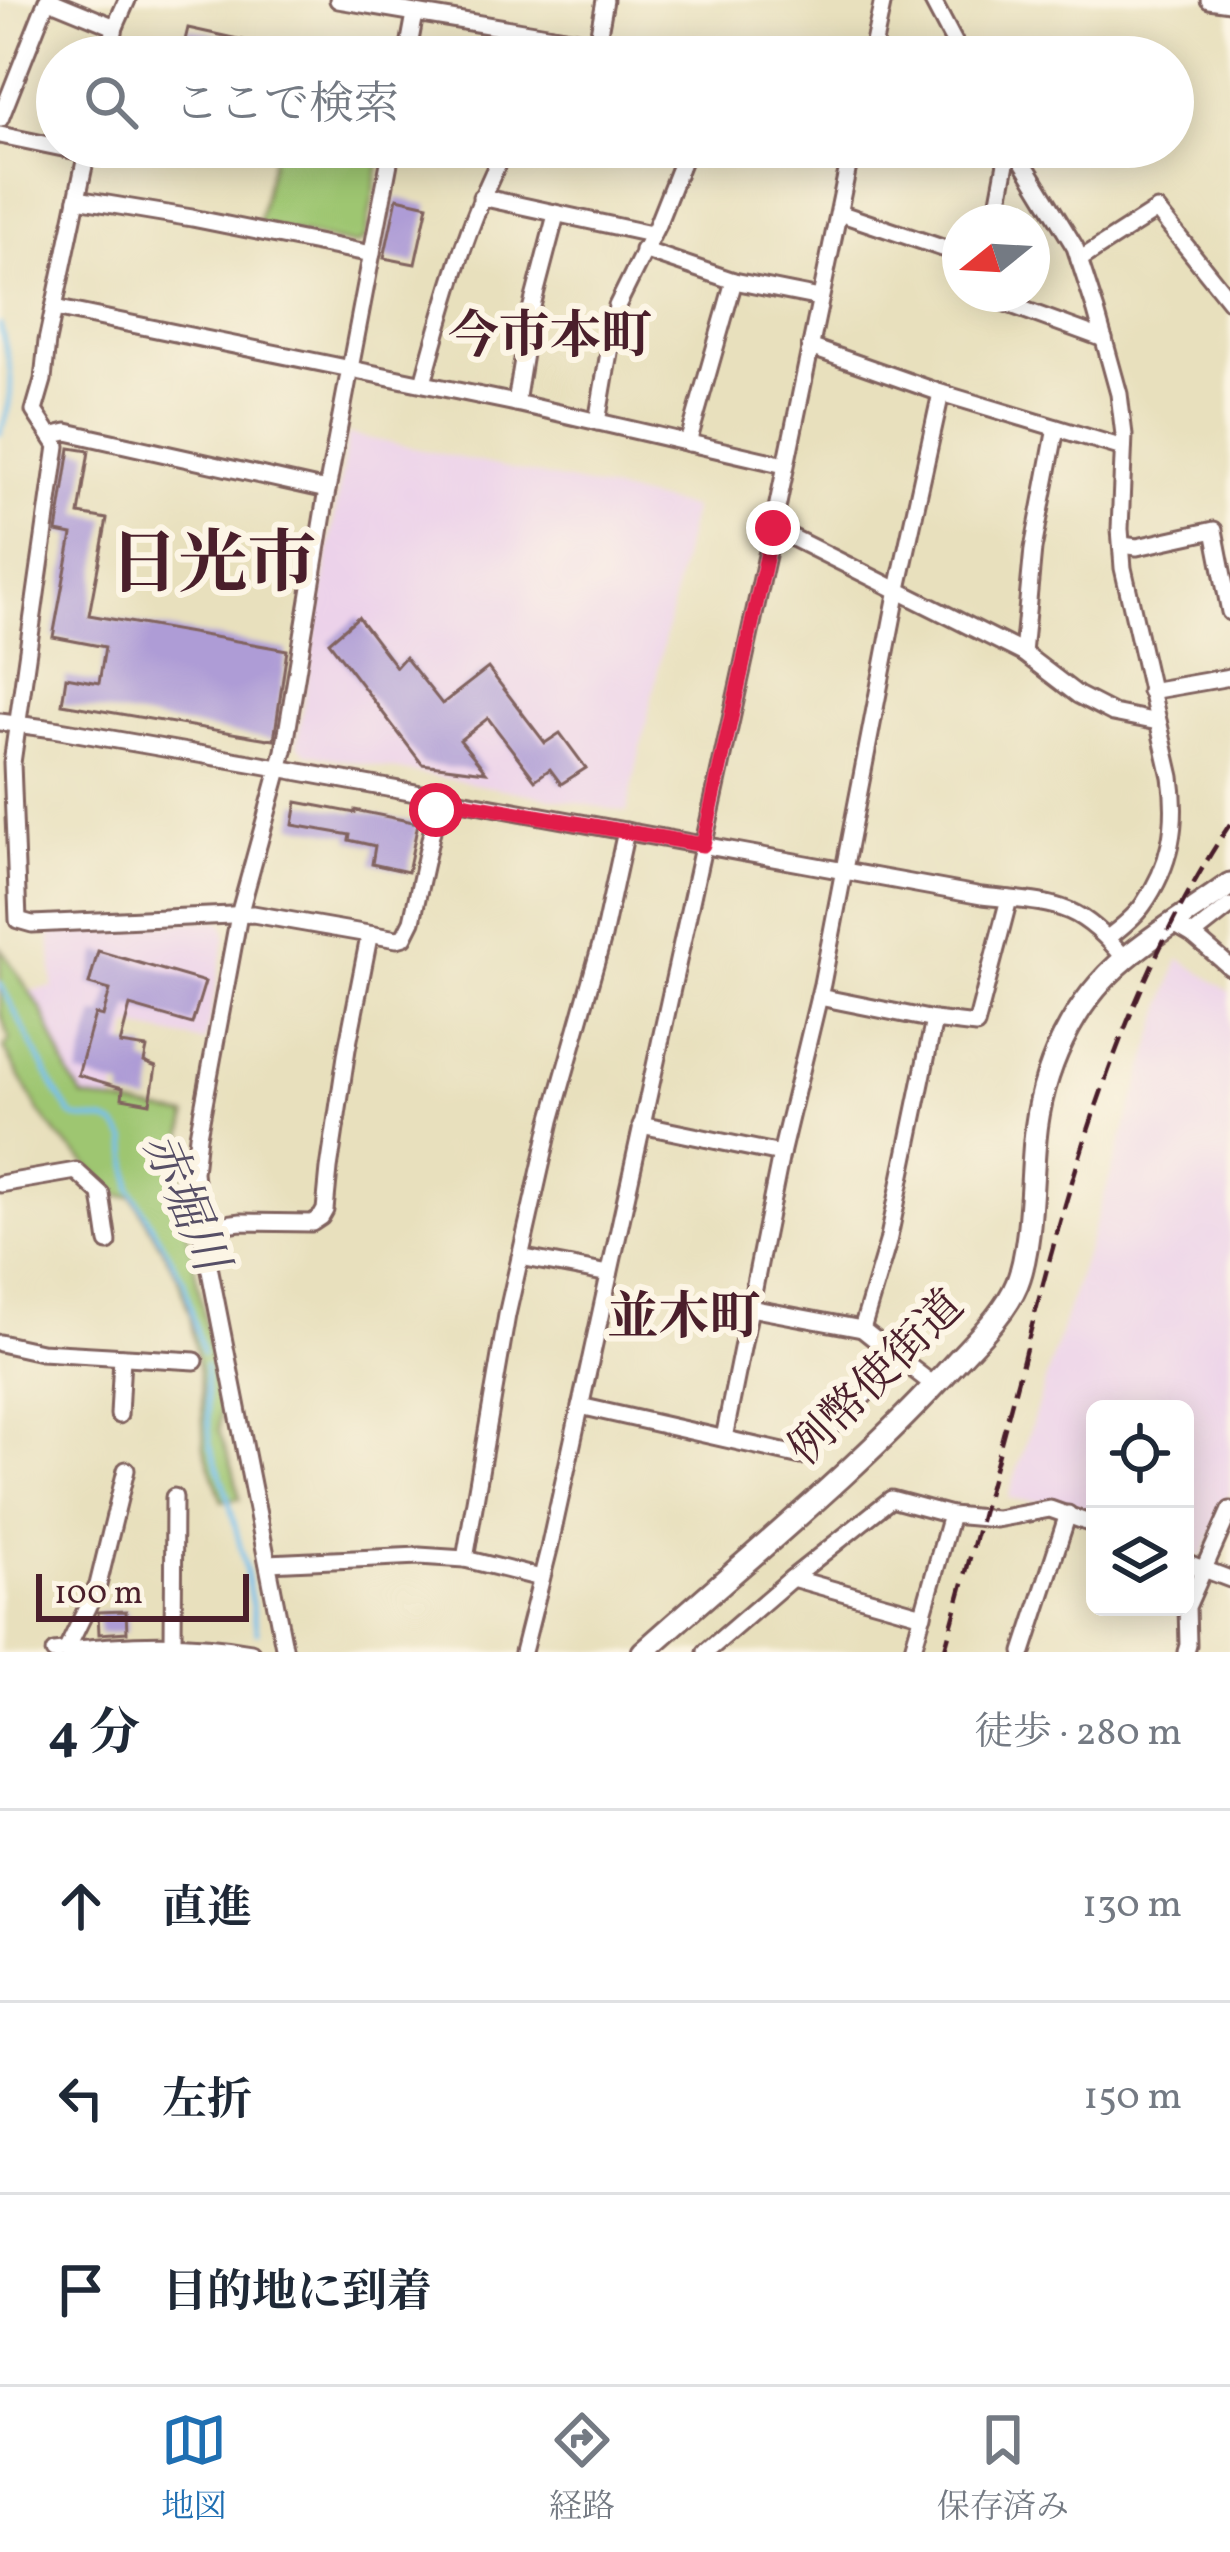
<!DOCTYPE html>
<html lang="ja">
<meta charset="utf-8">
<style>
:root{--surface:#fff;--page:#f6f6f7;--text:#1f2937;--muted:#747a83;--line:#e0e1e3;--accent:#1f6fb2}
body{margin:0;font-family:Vollkorn,"Noto Serif JP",serif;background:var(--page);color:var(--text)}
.controls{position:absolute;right:36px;bottom:36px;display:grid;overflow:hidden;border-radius:18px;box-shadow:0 6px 30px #0003}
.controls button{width:108px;height:108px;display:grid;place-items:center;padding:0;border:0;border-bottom:3px solid var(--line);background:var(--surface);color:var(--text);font:60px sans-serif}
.compass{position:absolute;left:942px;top:204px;width:108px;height:108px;border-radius:50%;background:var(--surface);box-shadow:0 6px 30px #0003;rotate:252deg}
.scale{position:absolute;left:36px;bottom:30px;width:213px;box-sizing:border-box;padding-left:12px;border:6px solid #4a1f2b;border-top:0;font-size:33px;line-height:42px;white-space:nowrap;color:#4a1f2b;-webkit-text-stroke:9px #fcf5e5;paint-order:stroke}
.stop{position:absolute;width:36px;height:36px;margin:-27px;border:9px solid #e11d48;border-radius:50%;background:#fff}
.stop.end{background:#e11d48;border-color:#fff;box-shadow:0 3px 12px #0008}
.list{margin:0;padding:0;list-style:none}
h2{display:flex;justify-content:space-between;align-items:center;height:156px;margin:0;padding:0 48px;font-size:51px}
h2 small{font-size:39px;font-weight:400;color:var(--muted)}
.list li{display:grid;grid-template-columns:78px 1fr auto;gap:36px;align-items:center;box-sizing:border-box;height:192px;padding:0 48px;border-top:3px solid var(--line)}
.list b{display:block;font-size:45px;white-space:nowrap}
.list em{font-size:39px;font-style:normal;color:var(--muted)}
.icon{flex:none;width:66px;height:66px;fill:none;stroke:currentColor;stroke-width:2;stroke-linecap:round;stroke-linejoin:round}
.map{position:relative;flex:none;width:1230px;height:1652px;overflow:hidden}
.search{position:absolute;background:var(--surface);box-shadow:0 6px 30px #0003;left:36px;right:36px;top:36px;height:132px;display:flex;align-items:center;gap:30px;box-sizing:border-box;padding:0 42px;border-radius:66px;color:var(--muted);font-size:45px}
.sheet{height:732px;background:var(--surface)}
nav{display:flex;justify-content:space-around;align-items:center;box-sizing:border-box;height:168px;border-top:3px solid var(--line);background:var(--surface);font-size:33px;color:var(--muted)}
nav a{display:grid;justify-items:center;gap:6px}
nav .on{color:var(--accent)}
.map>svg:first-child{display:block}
</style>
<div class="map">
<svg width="1230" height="1652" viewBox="0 0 1230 1652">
<rect width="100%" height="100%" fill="#fcf5e5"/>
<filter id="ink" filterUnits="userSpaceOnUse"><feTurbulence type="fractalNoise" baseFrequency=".00833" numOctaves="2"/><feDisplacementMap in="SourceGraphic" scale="24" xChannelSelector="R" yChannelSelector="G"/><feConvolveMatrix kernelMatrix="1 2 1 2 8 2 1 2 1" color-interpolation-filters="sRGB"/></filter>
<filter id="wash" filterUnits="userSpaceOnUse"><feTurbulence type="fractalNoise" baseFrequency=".004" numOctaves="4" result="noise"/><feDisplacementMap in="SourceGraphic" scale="48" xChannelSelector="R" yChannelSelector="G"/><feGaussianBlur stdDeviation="2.7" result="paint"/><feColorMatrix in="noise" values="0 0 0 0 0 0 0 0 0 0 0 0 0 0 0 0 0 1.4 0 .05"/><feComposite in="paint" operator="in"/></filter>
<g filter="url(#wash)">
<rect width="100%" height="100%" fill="#e8e0bd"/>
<g fill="#ecd1ea">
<polygon points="348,434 693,508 627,812 305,753 297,744"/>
<polygon points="218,920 224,924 226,936 205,1042 130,1026 113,1102 83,1097 70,1077 42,1010 28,991 53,987 50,930"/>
<polygon points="1179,958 1230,992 1230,1491 1202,1557 1185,1551 1185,1409 1095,1409 1095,1519 1046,1502 1008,1499"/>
</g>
<g fill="#9ec671" stroke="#74724e" stroke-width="3">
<polygon points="275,147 376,147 381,153 365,239 355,245 258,224"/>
<polygon points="0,947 42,1010 70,1077 83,1097 187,1116 181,1156 180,1194 221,1401 219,1431 233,1469 240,1499 222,1501 204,1448 202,1391 190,1315 177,1275 132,1196 120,1196 58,1136 40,1113 4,1048 10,1040 0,1012"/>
</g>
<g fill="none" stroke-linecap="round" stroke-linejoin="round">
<g stroke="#74c0ee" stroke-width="4.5">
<path d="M0,324C11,369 18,389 0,434"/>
<polyline points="0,983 56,1091 70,1113 76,1118 106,1121 116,1126 127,1141 131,1189 184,1281 203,1354"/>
<polyline points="205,1365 210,1444 227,1494 243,1557 257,1632"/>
</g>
</g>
<g id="blocks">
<g fill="#ae9cd6">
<polygon points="188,28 274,47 272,57 181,57"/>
<polygon points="397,198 428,205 415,264 384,258"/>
<polygon points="70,448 89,451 79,514 107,519 89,615 287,650 274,740 62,704 66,677 99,683 105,647 53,637 72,535 57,532"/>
<polygon points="358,617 396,667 405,657 442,704 488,668 545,743 560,733 586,768 561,784 550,769 535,780 488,718 460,740 486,772 422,764 329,642"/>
<polygon points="297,802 355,813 355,810 418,823 408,872 372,864 375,846 349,840 350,835 293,825"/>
<polygon points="98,951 205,982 192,1024 130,1006 120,1044 147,1048 144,1062 156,1067 150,1103 122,1098 123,1088 78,1075 95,1014 103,1016 110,990 89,984"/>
<polygon points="126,1611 127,1632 99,1634 98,1612"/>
</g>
</g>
</g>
<g filter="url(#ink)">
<use href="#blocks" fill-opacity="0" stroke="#81635e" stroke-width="3"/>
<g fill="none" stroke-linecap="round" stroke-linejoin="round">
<defs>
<g id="minor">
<polyline points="49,0 115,27"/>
<polyline points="338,0 678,57"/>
<polyline points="932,0 962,57"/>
<polyline points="1209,0 1230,3"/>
<polyline points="597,44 605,0"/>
<polyline points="109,57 115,27 127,0"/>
<polyline points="407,57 415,14"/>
<polyline points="534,57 538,34"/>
<polyline points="871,57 883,0"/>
<polyline points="0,119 47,0"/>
<polyline points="0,135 87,153"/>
<polyline points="88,147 47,341 43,380 34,411 57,446 12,763 18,920 32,924 253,914 397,939 404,937 412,921 439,799"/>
<polyline points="662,147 687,153"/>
<path d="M1014,147L1075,247L1096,311L1119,394L1124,435L1120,529L1123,568L1171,777C1178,824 1171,865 1143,905C1134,918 1120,928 1108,938"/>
<polyline points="481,197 651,234"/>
<polyline points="77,199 192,218 372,254"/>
<polyline points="839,213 960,254"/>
<polyline points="995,222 1009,147"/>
<polyline points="643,250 734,281 820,298"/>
<polyline points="1079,260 1157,210 1230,301"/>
<polyline points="988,294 989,297 1104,339"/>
<polyline points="54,308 516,403 785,465"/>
<polyline points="810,347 941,393 1123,448"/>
<path d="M423,383C445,302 467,222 506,147"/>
<polyline points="516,403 531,310 556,215"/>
<polyline points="597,422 617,306 657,225 688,147"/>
<polyline points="51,436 67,432 327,490"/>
<polyline points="688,443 734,281"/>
<polyline points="773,528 1023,653 1078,695 1113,713 1158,722"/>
<polyline points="1122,545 1137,547 1214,530 1230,612"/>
<polyline points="1023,653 1033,549 1056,428"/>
<polyline points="1150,691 1230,677"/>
<path d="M0,722L54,729L256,764L982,896C1053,904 1078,900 1125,959"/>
<polyline points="1174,924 1193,935 1230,967"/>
<polyline points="1193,935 1230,906"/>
<polyline points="819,997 934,1020 976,1025 1009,899"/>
<polyline points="641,1125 781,1154"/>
<polyline points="0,1184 76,1171 101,1194 108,1242"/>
<polyline points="201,1227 241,1222 312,1223 321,1217 325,1210 329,1169 347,1049 369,937"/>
<polyline points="520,1257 609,1274"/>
<polyline points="862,1329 888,1242 934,1020"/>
<polyline points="0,1343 41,1352 195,1361"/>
<polyline points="901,1360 935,1386"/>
<polyline points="580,1406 801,1456 901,1360 862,1329 750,1308"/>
<polyline points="119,1415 122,1357"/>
<polyline points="724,1438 781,1154 822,984 898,589 941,393"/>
<polyline points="465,1559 507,1315 551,1121 603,937 626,831"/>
<polyline points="1185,1562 1230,1579"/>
<polyline points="268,1563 419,1556 465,1559 541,1578"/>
<polyline points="792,1578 923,1615"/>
<polyline points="173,1643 174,1497"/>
<polyline points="66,1651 98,1585 126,1470"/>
<path d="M54,1652C120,1643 186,1640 251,1652"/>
<polyline points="285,1652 198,1210 194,1172 198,1136 239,915 284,751 327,490 392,147"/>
<polyline points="523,1652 549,1549 773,528 852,147"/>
<polyline points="706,1652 792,1578 891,1499 951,1515"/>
<polyline points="912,1652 951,1515 996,1519 1050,1509 1095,1525"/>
<polyline points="1023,1652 1068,1514"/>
<polyline points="1186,1652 1188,1645 1187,1607 1230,1510"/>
</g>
<path id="highway" d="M643,1652C747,1559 863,1466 956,1362C977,1339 1005,1313 1017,1284C1032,1247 1031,1180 1035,1140C1041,1071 1072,1003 1126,958C1158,931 1196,909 1230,884"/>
</defs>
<use href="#minor" stroke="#81635e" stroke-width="21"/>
<use href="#highway" stroke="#81635e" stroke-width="27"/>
<use href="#minor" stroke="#fff" stroke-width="15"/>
<use href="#highway" stroke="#fff" stroke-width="21"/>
<path stroke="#4a1f2b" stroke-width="4.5" stroke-dasharray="18 9" stroke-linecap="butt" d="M944,1652C971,1555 997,1457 1023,1360C1071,1174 1123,985 1230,824"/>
</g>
</g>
<g fill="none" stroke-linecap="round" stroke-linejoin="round" filter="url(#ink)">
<polyline stroke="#e11d48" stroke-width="15" points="436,810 439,799 703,845 773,528"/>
</g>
<g text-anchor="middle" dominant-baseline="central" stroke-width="12" stroke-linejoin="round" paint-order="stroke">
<g font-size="45" fill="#4a1f2b" stroke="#fcf5e5">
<text transform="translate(878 1379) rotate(-45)">例幣使街道</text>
</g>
<g font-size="48" font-style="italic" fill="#574f66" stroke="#fcf5e5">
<text transform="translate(183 1203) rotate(67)">赤堀川</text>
</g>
<g font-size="51" font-weight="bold" fill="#4a1f2b" stroke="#fcf5e5">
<text x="550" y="338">今市本町</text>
<text x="684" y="1319">並木町</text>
</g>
<g font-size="69" font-weight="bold" fill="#4a1f2b" stroke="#fcf5e5">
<text x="213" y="568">日光市</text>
</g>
</g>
</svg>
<div class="controls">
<button><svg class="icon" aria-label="locate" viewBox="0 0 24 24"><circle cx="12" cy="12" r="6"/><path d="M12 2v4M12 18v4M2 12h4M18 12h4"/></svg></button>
<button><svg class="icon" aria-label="layers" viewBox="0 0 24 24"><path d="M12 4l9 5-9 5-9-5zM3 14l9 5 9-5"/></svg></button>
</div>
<svg class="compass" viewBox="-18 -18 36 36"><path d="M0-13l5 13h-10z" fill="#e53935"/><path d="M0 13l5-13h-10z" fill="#747a83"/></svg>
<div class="scale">100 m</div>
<div class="stop" style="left:436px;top:810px"></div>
<div class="stop end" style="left:773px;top:528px"></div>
<div class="search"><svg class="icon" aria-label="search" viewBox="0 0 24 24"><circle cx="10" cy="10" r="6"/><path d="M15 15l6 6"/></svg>ここで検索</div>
</div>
<section class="sheet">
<h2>4 分<small>徒歩 · 280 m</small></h2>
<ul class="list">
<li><svg class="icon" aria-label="ahead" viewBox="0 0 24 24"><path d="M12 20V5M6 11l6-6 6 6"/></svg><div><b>直進</b></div><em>130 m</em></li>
<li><svg class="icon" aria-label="left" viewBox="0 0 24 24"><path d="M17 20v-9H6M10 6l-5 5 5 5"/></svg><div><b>左折</b></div><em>150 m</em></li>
<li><svg class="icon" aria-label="arrive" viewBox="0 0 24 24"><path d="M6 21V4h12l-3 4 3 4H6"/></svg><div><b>目的地に到着</b></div></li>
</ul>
</section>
<nav>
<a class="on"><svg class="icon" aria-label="map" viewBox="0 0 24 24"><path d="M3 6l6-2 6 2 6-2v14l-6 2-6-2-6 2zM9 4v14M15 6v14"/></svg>地図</a>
<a><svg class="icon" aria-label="directions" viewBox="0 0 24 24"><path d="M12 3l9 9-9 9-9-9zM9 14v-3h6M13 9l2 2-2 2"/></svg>経路</a>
<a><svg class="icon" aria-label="saved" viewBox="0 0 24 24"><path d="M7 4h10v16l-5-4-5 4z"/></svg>保存済み</a>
</nav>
